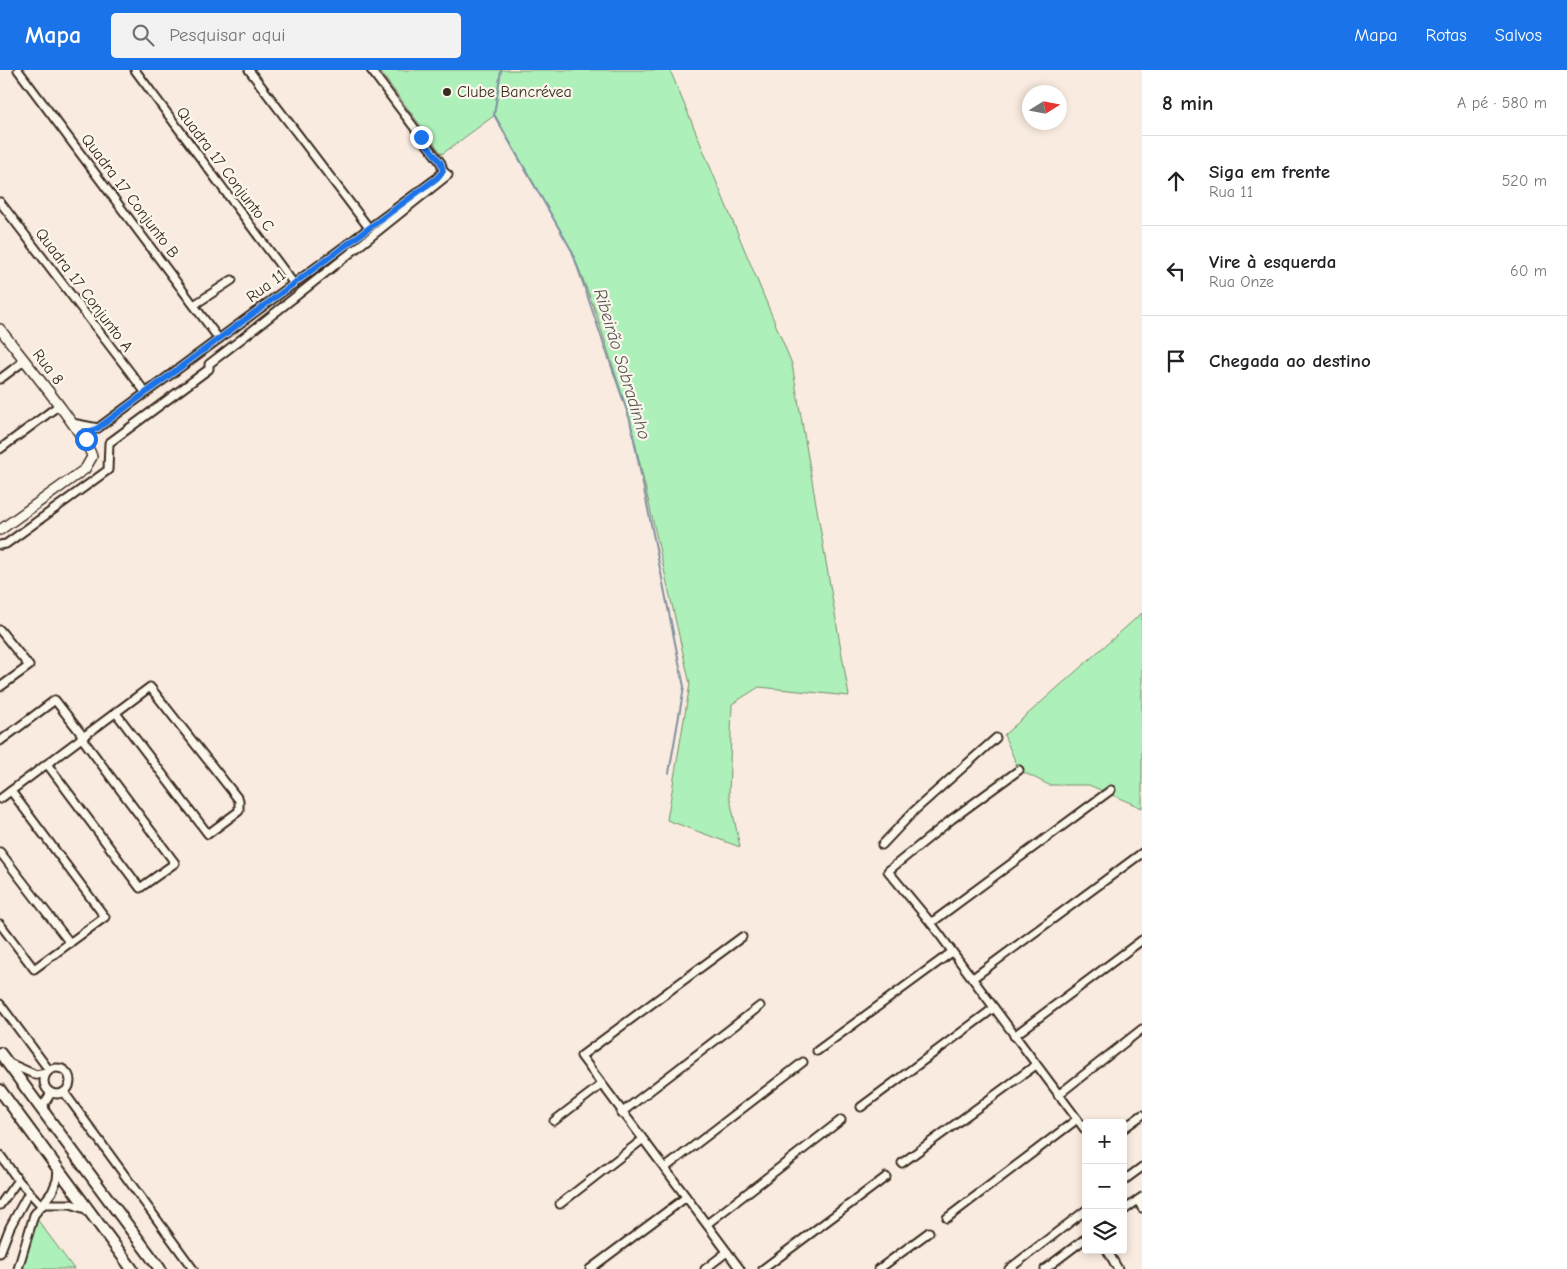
<!DOCTYPE html>
<html lang="pt">
<meta charset="utf-8">
<style>
:root{--surface:#fff;--page:#f2f2f2;--text:#202124;--muted:#757577;--line:#e0e0e0;--accent:#1a73e8}
body{margin:0;font-family:"Comic Neue",sans-serif;background:var(--page);color:var(--text)}
.controls{position:absolute;right:15px;bottom:15px;display:grid;overflow:hidden;border-radius:5px;box-shadow:0 2px 8px #0003}
.controls button{width:45px;height:45px;display:grid;place-items:center;padding:0;border:0;border-bottom:1px solid var(--line);background:var(--surface);color:var(--text);font:25px sans-serif}
.compass{position:absolute;left:1022px;top:15px;width:45px;height:45px;border-radius:50%;background:var(--surface);box-shadow:0 2px 8px #0003;rotate:79deg}
.stop{position:absolute;width:15px;height:15px;margin:-11px;border:4px solid #1a73e8;border-radius:50%;background:#fff}
.stop.end{background:#1a73e8;border-color:#fff;box-shadow:0 1px 5px #0008}
.list{margin:0;padding:0;list-style:none}
h2{display:flex;justify-content:space-between;align-items:center;height:65px;margin:0;padding:0 20px;font-size:21px}
h2 small{font-size:16px;font-weight:400;color:var(--muted)}
.list li{display:grid;grid-template-columns:32px 1fr auto;gap:15px;align-items:center;box-sizing:border-box;height:90px;padding:0 20px;border-top:1px solid var(--line)}
.list b{display:block;font-size:19px;white-space:nowrap}
.list p{margin:0;font-size:16px;white-space:nowrap;color:var(--muted)}
.list em{font-size:16px;font-style:normal;color:var(--muted)}
.icon{flex:none;width:28px;height:28px;fill:none;stroke:currentColor;stroke-width:2;stroke-linecap:round;stroke-linejoin:round}
.map{position:relative;flex:none;width:1142px;height:1199px;overflow:hidden}
header{display:flex;align-items:center;gap:30px;box-sizing:border-box;height:70px;padding:0 25px;background:var(--accent);color:#fff}
header strong{font-size:24px}
nav{display:flex;gap:28px;margin-inline-start:auto;font-size:18px}
.search{width:350px;height:45px;background:var(--page);display:flex;align-items:center;gap:12px;box-sizing:border-box;padding:0 18px;border-radius:5px;color:var(--muted);font-size:19px}
main{display:flex}
aside{flex:1;background:var(--surface)}
.map>svg:first-child{display:block}
</style>
<header>
<strong>Mapa</strong>
<div class="search"><svg class="icon" aria-label="search" viewBox="0 0 24 24"><circle cx="10" cy="10" r="6"/><path d="M15 15l6 6"/></svg>Pesquisar aqui</div>
<nav><a>Mapa</a><a>Rotas</a><a>Salvos</a></nav>
</header>
<main>
<div class="map">
<svg width="1142" height="1199" viewBox="0 0 1142 1199">
<rect width="100%" height="100%" fill="#f9ebdf"/>
<filter id="ink" filterUnits="userSpaceOnUse"><feTurbulence type="fractalNoise" baseFrequency=".02" numOctaves="2"/><feDisplacementMap in="SourceGraphic" scale="10" xChannelSelector="R" yChannelSelector="G"/><feConvolveMatrix kernelMatrix="1 2 1 2 8 2 1 2 1" color-interpolation-filters="sRGB"/></filter>
<g filter="url(#ink)">
<g fill="#aef0b9" stroke="#748d6c">
<polygon points="379,0 670,0 792,294 849,626 759,617 732,634 729,724 740,777 667,750 690,614 630,350 596,243 572,181 495,45 442,84"/>
<polygon points="1142,543 1142,738 1089,715 1049,715 1019,700 1004,665"/>
<polygon points="34,1145 74,1199 19,1199"/>
</g>
<g fill="none" stroke-linecap="round" stroke-linejoin="round">
<polyline stroke="#7f91a0" stroke-width="2" points="501,0 494,45 572,181 630,350 684,617 669,703"/>
<defs>
<g id="minor">
<polyline points="18,0 219,269"/>
<polyline points="135,0 294,214"/>
<polyline points="249,0 369,158"/>
<polyline points="0,132 146,323"/>
<polyline points="194,235 232,210"/>
<polyline points="0,309 24,291"/>
<polyline points="72,353 98,358"/>
<polyline points="87,374 89,362 98,358 437,108 443,101 441,93 371,0"/>
<polyline points="0,379 58,336"/>
<path d="M0,475L6,474L108,400L109,373L209,299V294C290,232 369,168 448,105L443,101"/>
<polyline points="0,560 29,596 0,617"/>
<polyline points="0,671 55,630 83,666"/>
<polyline points="47,694 140,818 175,793 81,667"/>
<polyline points="1019,700 952,749 888,801 931,853 1086,1061"/>
<polyline points="0,729 150,617 239,730 239,741 208,764 116,643"/>
<polyline points="882,775 914,741 996,668"/>
<polyline points="0,782 70,873"/>
<polyline points="931,853 1111,720"/>
<polyline points="0,854 34,899 105,847 11,721"/>
<polyline points="973,908 1142,783"/>
<polyline points="0,934 49,1000"/>
<polyline points="1014,966 1142,870"/>
<polyline points="817,981 952,882"/>
<polyline points="9,993 36,1005 46,1003"/>
<circle cx="57" cy="1011" r="13"/>
<polyline points="64,1022 193,1199"/>
<polyline points="1058,1025 1142,959"/>
<polyline points="861,1037 994,938"/>
<polyline points="45,1041 44,1034 51,1023"/>
<polyline points="621,1043 760,936"/>
<polyline points="554,1051 601,1015"/>
<polyline points="1123,1059 1142,1045"/>
<polyline points="0,1085 18,1110 42,1136"/>
<polyline points="902,1093 1036,995"/>
<polyline points="665,1098 803,992"/>
<polyline points="1123,1111 1142,1097"/>
<polyline points="1138,1130 1142,1138"/>
<polyline points="44,1134 71,1134 88,1140"/>
<polyline points="560,1134 642,1070"/>
<polyline points="0,1135 18,1110"/>
<polyline points="1123,1141 1142,1127"/>
<polyline points="947,1148 1076,1050"/>
<polyline points="707,1154 841,1050"/>
<polyline points="1107,1180 1118,1199"/>
<polyline points="0,1183 10,1157 29,1122"/>
<polyline points="18,1199 34,1145 52,1122 57,1110 58,1099"/>
<polyline points="590,1199 685,1128"/>
<polyline points="705,1199 727,1182"/>
<polyline points="740,1199 581,986 742,867"/>
<polyline points="763,1199 886,1107"/>
<polyline points="879,1199 929,1162"/>
<polyline points="1009,1199 1086,1140"/>
<polyline points="1045,1199 1086,1168"/>
</g>
<path id="major" d="M0,259C15,279 90,370 92,387L85,399L0,460"/>
<g id="highway">
<polyline points="0,983 160,1199"/>
<polyline points="0,1020 132,1199"/>
</g>
</defs>
<use href="#minor" stroke="#3b2a1e" stroke-width="11"/>
<use href="#major" stroke="#3b2a1e" stroke-width="12"/>
<use href="#highway" stroke="#3b2a1e" stroke-width="14"/>
<use href="#minor" stroke="#fbf7ec" stroke-width="7"/>
<use href="#major" stroke="#fbf7ec" stroke-width="9"/>
<use href="#highway" stroke="#fbf7ec" stroke-width="10"/>
</g>
</g>
<g fill="none" stroke-linecap="round" stroke-linejoin="round" filter="url(#ink)">
<polyline stroke="#1a73e8" stroke-width="6" points="86,369 89,362 98,358 437,108 443,101 441,93 421,67"/>
</g>
<circle fill="#3b2a1e" stroke="#fbf7ec" stroke-width="2" cx="447" cy="22" r="5"/>
<g text-anchor="middle" dominant-baseline="central" stroke-width="4.5" stroke-linejoin="round" paint-order="stroke">
<g font-size="16" fill="#3b2a1e" stroke="#fbf7ec" text-anchor="start">
<text x="457" y="22">Clube Bancrévea</text>
</g>
<g font-size="16" fill="#3b2a1e" stroke="#fbf7ec">
<text transform="translate(225 99) rotate(53)">Quadra 17 Conjunto C</text>
<text transform="translate(130 126) rotate(53)">Quadra 17 Conjunto B</text>
<text transform="translate(266 216) rotate(-36)">Rua 11</text>
<text transform="translate(84 220) rotate(53)">Quadra 17 Conjunto A</text>
<text transform="translate(48 297) rotate(53)">Rua 8</text>
</g>
<g font-size="18" font-style="italic" fill="#575554" stroke="#fbf7ec">
<text transform="translate(622 294) rotate(73)">Ribeirão Sobradinho</text>
</g>
</g>
</svg>
<div class="controls">
<button>+</button>
<button>−</button>
<button><svg class="icon" aria-label="layers" viewBox="0 0 24 24"><path d="M12 4l9 5-9 5-9-5zM3 14l9 5 9-5"/></svg></button>
</div>
<svg class="compass" viewBox="-18 -18 36 36"><path d="M0-13l5 13h-10z" fill="#e53935"/><path d="M0 13l5-13h-10z" fill="#757577"/></svg>
<div class="stop" style="left:86px;top:369px"></div>
<div class="stop end" style="left:421px;top:67px"></div>
</div>
<aside>
<h2>8 min<small>A pé · 580 m</small></h2>
<ul class="list">
<li><svg class="icon" aria-label="ahead" viewBox="0 0 24 24"><path d="M12 20V5M6 11l6-6 6 6"/></svg><div><b>Siga em frente</b><p>Rua 11</p></div><em>520 m</em></li>
<li><svg class="icon" aria-label="left" viewBox="0 0 24 24"><path d="M17 20v-9H6M10 6l-5 5 5 5"/></svg><div><b>Vire à esquerda</b><p>Rua Onze</p></div><em>60 m</em></li>
<li><svg class="icon" aria-label="arrive" viewBox="0 0 24 24"><path d="M6 21V4h12l-3 4 3 4H6"/></svg><div><b>Chegada ao destino</b></div></li>
</ul>
</aside>
</main>
